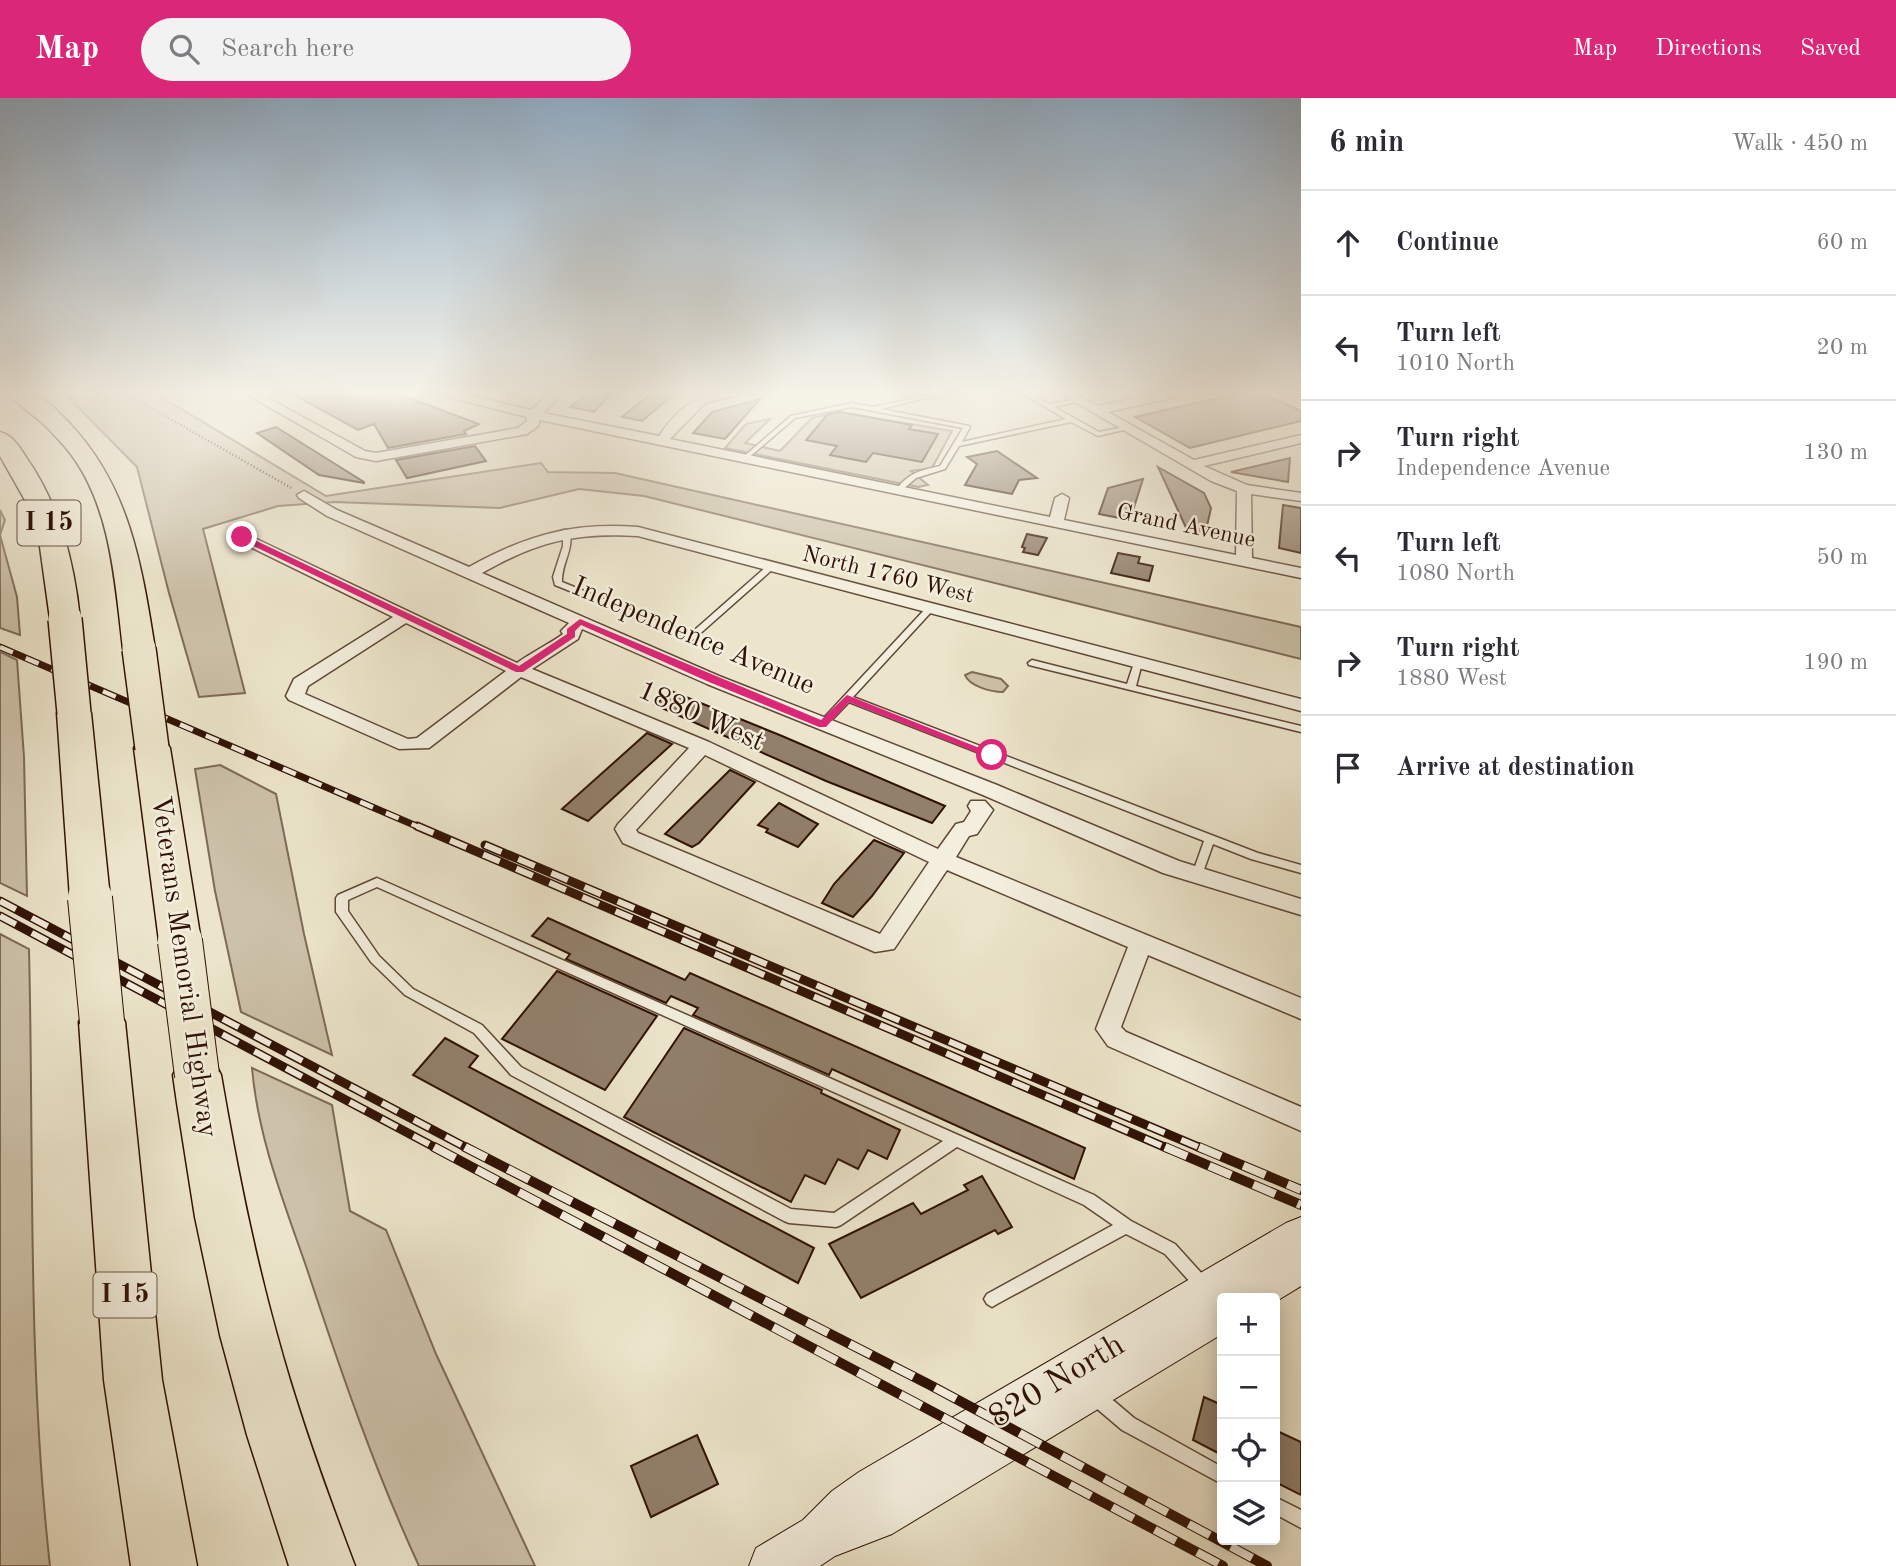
<!DOCTYPE html>
<meta charset="utf-8">
<style>
:root{--surface:#fff;--page:#f2f2f3;--text:#2b2b33;--muted:#7c7c81;--line:#e1e1e2;--accent:#db2777}
body{margin:0;font-family:"Old Standard TT",serif;background:var(--page);color:var(--text)}
.controls{position:absolute;right:21px;bottom:21px;display:grid;overflow:hidden;border-radius:7px;box-shadow:0 4px 18px #0003}
.controls button{width:63px;height:63px;display:grid;place-items:center;padding:0;border:0;border-bottom:2px solid var(--line);background:var(--surface);color:var(--text);font:35px sans-serif}
.stop{position:absolute;width:21px;height:21px;margin:-16px;border:5px solid #db2777;border-radius:50%;background:#fff}
.stop.end{background:#db2777;border-color:#fff;box-shadow:0 2px 7px #0008}
.list{margin:0;padding:0;list-style:none}
h2{display:flex;justify-content:space-between;align-items:center;height:91px;margin:0;padding:0 28px;font-size:30px}
h2 small{font-size:23px;font-weight:400;color:var(--muted)}
.list li{display:grid;grid-template-columns:46px 1fr auto;gap:21px;align-items:center;box-sizing:border-box;height:105px;padding:0 28px;border-top:2px solid var(--line)}
.list b{display:block;font-size:26px;white-space:nowrap}
.list p{margin:0;font-size:23px;white-space:nowrap;color:var(--muted)}
.list em{font-size:23px;font-style:normal;color:var(--muted)}
.icon{flex:none;width:38px;height:38px;fill:none;stroke:currentColor;stroke-width:2;stroke-linecap:round;stroke-linejoin:round}
.map{position:relative;flex:none;width:1301px;height:1468px;overflow:hidden}
header{display:flex;align-items:center;gap:42px;box-sizing:border-box;height:98px;padding:0 35px;background:var(--accent);color:#fff}
header strong{font-size:33px}
nav{display:flex;gap:38px;margin-inline-start:auto;font-size:24px}
.search{width:490px;height:63px;background:var(--page);display:flex;align-items:center;gap:18px;box-sizing:border-box;padding:0 24px;border-radius:38px;color:var(--muted);font-size:26px}
main{display:flex}
aside{flex:1;background:var(--surface)}
.map>svg:first-child{display:block}
</style>
<header>
<strong>Map</strong>
<div class="search"><svg class="icon" aria-label="search" viewBox="0 0 24 24"><circle cx="10" cy="10" r="6"/><path d="M15 15l6 6"/></svg>Search here</div>
<nav><a>Map</a><a>Directions</a><a>Saved</a></nav>
</header>
<main>
<div class="map">
<svg width="1301" height="1468" viewBox="0 0 1301 1468">
<rect width="100%" height="100%" fill="#ece5cb"/>
<filter id="stains"><feTurbulence type="fractalNoise" baseFrequency=".00286" numOctaves="4"/><feColorMatrix values="0 0 0 0 .2 0 0 0 0 .09 0 0 0 0 .02 0 0 0 .5 -.17"/></filter>
<radialGradient id="worn" r=".72"><stop offset=".6" stop-color="#630" stop-opacity="0"/><stop offset="1" stop-color="#630" stop-opacity=".3"/></radialGradient>
<g fill="#ccc1a9" stroke="#7e6a57" stroke-width="2">
<polygon points="63,294 153,294 326,398 541,365 548,374 615,375 1301,529 1301,561 644,398 579,391 500,410 334,404 278,408 203,431 245,595 199,599 169,495 137,369"/>
<polygon points="839,314 952,333 932,370 911,373 928,387 918,389 725,350 746,326 770,321 745,345 780,353 812,320"/>
<polygon points="0,412 5,422 0,437 17,499 20,537 0,530"/>
<polygon points="0,554 17,562 24,659 27,798 0,785"/>
<path d="M972,574L1001,581L1008,588L1003,594C991,594 969,588 965,577Z"/>
<polygon points="220,667 276,696 304,836 332,957 241,914 215,793 195,671"/>
<path d="M0,836L29,851C34,1056 27,1264 50,1468H0Z"/>
<path d="M252,970L332,1007L350,1113L386,1132L436,1256L535,1468H419C375,1373 341,1274 308,1174C285,1107 258,1041 252,970Z"/>
</g>
<g fill="#92806c" stroke="#301205" stroke-width="2">
<polygon points="289,294 393,294 479,326 464,333 466,336 388,350 374,326 358,332"/>
<polygon points="589,294 613,294 594,314 570,309"/>
<polygon points="653,294 673,297 642,323 622,319"/>
<polygon points="1245,294 1260,294 1301,313 1301,323 1190,350 1135,319"/>
<polygon points="760,301 725,341 693,335 712,314"/>
<polygon points="840,314 912,327 909,331 938,336 922,364 873,355 866,364 830,357 837,348 806,342 827,317"/>
<polygon points="276,329 364,384 364,385 319,377 257,335"/>
<polygon points="475,348 486,363 407,380 396,362"/>
<polygon points="997,353 1037,380 1019,382 1012,396 965,387 977,366 967,359"/>
<polygon points="1290,360 1288,384 1231,374"/>
<polygon points="1158,369 1204,395 1211,410 1205,437 1188,434"/>
<polygon points="1143,381 1130,422 1099,416 1108,390"/>
<polygon points="1283,407 1301,410 1301,455 1279,450"/>
<polygon points="1027,436 1047,440 1038,457 1023,454 1025,450 1022,449"/>
<polygon points="1118,455 1140,459 1138,465 1153,468 1149,483 1111,475"/>
<polygon points="671,593 782,638 945,708 932,725 826,683 655,607"/>
<polygon points="647,635 672,646 588,723 562,711"/>
<polygon points="730,672 755,684 699,745 692,749 665,736"/>
<polygon points="779,705 818,726 798,749 766,734 768,731 758,727"/>
<polygon points="874,742 904,755 872,798 853,819 822,805 834,786"/>
<polygon points="548,820 685,882 690,875 1085,1050 1074,1081 832,971 829,977 693,917 698,910 671,898 666,905 566,861 570,856 532,838"/>
<polygon points="557,873 657,918 605,992 502,941"/>
<polygon points="684,930 822,992 821,995 900,1032 887,1061 868,1052 858,1071 838,1061 825,1086 805,1077 791,1104 624,1019"/>
<polygon points="445,940 478,958 469,969 814,1150 798,1185 413,977"/>
<polygon points="982,1078 1012,1129 998,1136 995,1132 861,1200 829,1146 913,1105 921,1116 968,1092 964,1087"/>
<polygon points="1204,1299 1222,1307 1222,1357 1193,1342"/>
<polygon points="1275,1332 1301,1344 1301,1397 1275,1384"/>
<polygon points="697,1337 718,1386 651,1419 631,1368"/>
</g>
<g fill="none" stroke-linecap="round" stroke-linejoin="round">
<defs>
<g id="lane">
<path d="M942,294H952L881,311L969,328L970,329L962,344L1066,321L1020,294H1027L1049,306L1081,301V303L1054,309L1099,334L1129,328L1132,330L1098,338L1071,324L959,348L945,371L916,380L901,393L897,391C908,375 922,372 940,368L963,330L852,309L795,320L747,361L742,360L791,318L852,305L873,309Z"/>
<path d="M563,432H569C575,451 561,465 562,484L690,536L767,468H773L774,470L694,541L691,542L555,487L553,479L563,448Z"/>
<polygon points="927,509 930,509 934,511 853,599 1258,755 1301,767 1301,775 1251,761 1213,746 1201,780 1193,780 1192,777 1204,743 849,604 826,628 820,628 818,626 820,624"/>
<polygon points="1032,562 1127,586 1134,565 1138,562 1141,563 1142,565 1136,588 1301,628 1301,634 1029,567 1028,565"/>
<path d="M377,780L1094,1097L1131,1123L1175,1146L1224,1200H1222V1216L1217,1214L1165,1156L1126,1136L997,1206L992,1209L987,1206L984,1201L987,1196L1113,1127L1084,1107L957,1049L841,1127L836,1129L789,1125L784,1123L511,977L474,935L405,897L371,864L336,814V800L338,797ZM377,789L943,1043L834,1115L791,1111L521,969L482,927L413,891L379,858L348,813V802Z"/>
<polygon points="1095,1290 1101,1292 1134,1320 1222,1369 1222,1386 1122,1332 1089,1304 1087,1298 1089,1292"/>
<polygon points="1275,1399 1301,1412 1301,1430 1275,1416"/>
</g>
<g id="street">
<path d="M243,294H257L365,353L376,355L518,330L527,323V319L441,297L439,294H457L531,312L552,294H565L543,315L659,338C680,306 702,294 740,294L738,297L705,305L670,341L1050,419L1055,400L1062,396L1069,400L1064,422L1236,457L1237,393L1211,383L1058,294H1072L1098,308L1166,294H1187L1185,297L1108,314L1194,362L1301,337V345L1204,368L1247,387L1301,395V403L1251,396L1252,460L1301,470V480L540,322L538,328L527,336L376,363L356,359Z"/>
<path d="M304,393L337,412L469,469C527,437 572,424 638,429L1301,601V613L638,438C575,434 536,444 482,475L719,578L997,687L1179,763L1301,801V817L1163,775L983,697L707,586L582,531L578,541L532,571L709,644L938,751L956,726L964,724L971,713L968,708L971,703H985L993,712L977,736L969,738L956,759L1301,900V921L1148,857L1121,929L1126,934L1301,1009V1033L1108,948L1096,931L1128,849L947,772L894,851L875,854L623,745L615,731L618,726L689,650L521,579L429,650L399,651L289,602L286,598L294,581L393,519L236,442L233,439L236,436H246L517,565C532,554 548,547 563,536L561,533L569,525L327,418L299,400L297,397ZM406,525L506,573L417,640L408,641L305,596L308,588ZM705,657L929,764L880,836L638,735L636,732Z"/>
</g>
<polygon id="secondary" points="1301,1119 1301,1188 1275,1204 1275,1200 1222,1200 1222,1236 892,1436 835,1458 820,1468 749,1468 756,1450 803,1422 832,1393 859,1374 1286,1125"/>
<g id="highway">
<path d="M8,294C39,292 50,305 71,327C130,390 142,469 155,551L150,558L139,561L128,558L123,551C115,484 111,404 66,350C58,341 49,331 40,323C29,314 16,305 8,294Z"/>
<path d="M0,334C12,337 19,348 26,359C60,408 74,463 80,521L76,528L65,530L54,528L50,521L40,449L26,404L0,358Z"/>
<polygon points="74,604 86,608 91,615 110,800 104,811 90,815 76,811 70,800 57,615 62,608"/>
<polygon points="152,639 165,642 170,650 201,843 195,854 180,859 165,854 159,843 134,650 139,642"/>
<polygon points="102,905 118,911 125,924 162,1282 197,1468 131,1468 104,1282 79,924 86,911"/>
<path d="M197,957L214,963L221,977C236,1064 253,1151 277,1237C298,1315 326,1392 355,1468H289L247,1337L220,1237L195,1119L177,1005L173,977L180,963Z"/>
</g>
</defs>
<use href="#lane" stroke="#5f4736" stroke-width="3"/>
<use href="#street" stroke="#5f4736" stroke-width="3"/>
<use href="#secondary" stroke="#301205" stroke-width="2"/>
<use href="#highway" stroke="#301205" stroke-width="3"/>
<polyline stroke="#301205" stroke-width="2.5" stroke-dasharray="1 2.5" stroke-linecap="butt" points="123,294 293,391"/>
<use href="#lane" fill="#f3eedd" fill-rule="evenodd"/>
<use href="#street" fill="#f3eedd" fill-rule="evenodd"/>
<use href="#secondary" fill="#f3eedd" fill-rule="evenodd"/>
<use href="#highway" fill="#ece5cb" fill-rule="evenodd"/>
<defs>
<polyline id="rail-far2" points="0,549 421,730"/>
<g id="rail-far1">
<polyline points="417,728 1169,1051"/>
<polyline points="485,747 1203,1051"/>
<polyline points="0,803 469,1051"/>
<polyline points="0,818 438,1051"/>
</g>
<g id="rail">
<polyline points="434,1049 1223,1468"/>
<polyline points="465,1049 930,1287 1267,1468"/>
<polyline points="1165,1049 1301,1107"/>
<polyline points="1199,1049 1301,1092"/>
</g>
</defs>
<use href="#rail-far2" stroke="#301205" stroke-width="7"/>
<use href="#rail-far1" stroke="#301205" stroke-width="9"/>
<use href="#rail" stroke="#301205" stroke-width="10"/>
<use href="#rail-far2" stroke="#f3eedd" stroke-width="4.5" stroke-dasharray="14" stroke-linecap="butt"/>
<use href="#rail-far1" stroke="#f3eedd" stroke-width="6" stroke-dasharray="18" stroke-linecap="butt"/>
<use href="#rail" stroke="#f3eedd" stroke-width="8" stroke-dasharray="24" stroke-linecap="butt"/>
<defs>
<g id="highway-bridge-far1">
<polyline points="65,521 74,615"/>
<polyline points="139,551 152,650"/>
</g>
<g id="highway-bridge">
<polyline points="90,800 102,924"/>
<polyline points="180,843 197,977"/>
</g>
</defs>
<use href="#highway-bridge-far1" stroke="#301205" stroke-width="36" stroke-linecap="butt"/>
<use href="#highway-bridge" stroke="#301205" stroke-width="46" stroke-linecap="butt"/>
<use href="#highway-bridge-far1" stroke="#ece5cb" stroke-width="33"/>
<use href="#highway-bridge" stroke="#ece5cb" stroke-width="44"/>
</g>
<linearGradient id="sky" x2="0" y2="1"><stop stop-color="#90abc2"/><stop offset="0.59" stop-color="#f6f3e8"/><stop offset="1" stop-color="#f6f3e8" stop-opacity="0"/></linearGradient>
<rect width="1301" height="499" fill="url(#sky)"/>
<polygon fill="#db2777" points="239,437 244,437 519,568 567,536 567,531 580,521 821,622 847,597 997,657 988,659 849,604 826,629 819,629 709,584 581,527 575,533 575,539 523,574 516,574 239,441"/>
<g text-anchor="middle" dominant-baseline="central" stroke-width="5" stroke-linejoin="round" paint-order="stroke">
<g font-size="23" fill="#301205" stroke="#f3eedd">
<text transform="translate(1186 428) rotate(12)">Grand Avenue</text>
<text transform="translate(888 477) rotate(14)">North 1760 West</text>
</g>
<g fill="#f3eedd" stroke="#6a5446" stroke-width="2">
<rect x="17.5" y="402.5" width="63" height="45" rx="5"/>
<rect x="93.5" y="1174.5" width="63" height="45" rx="5"/>
</g>
<g font-size="26" font-weight="bold" fill="#301205">
<text x="49" y="425">I 15</text>
<text x="125" y="1197">I 15</text>
</g>
<g font-size="28" fill="#301205" stroke="#f3eedd">
<text transform="translate(693 539) rotate(23)">Independence Avenue</text>
<text transform="translate(701 619) rotate(24)">1880 West</text>
<text transform="translate(183 869) rotate(82)">Veterans Memorial Highway</text>
</g>
<g font-size="33" fill="#301205" stroke="#f3eedd">
<text transform="translate(1057 1284) rotate(-31)">820 North</text>
</g>
</g>
<rect width="100%" height="100%" filter="url(#stains)"/>
<rect width="100%" height="100%" fill="url(#worn)"/>
</svg>
<div class="controls">
<button>+</button>
<button>−</button>
<button><svg class="icon" aria-label="locate" viewBox="0 0 24 24"><circle cx="12" cy="12" r="6"/><path d="M12 2v4M12 18v4M2 12h4M18 12h4"/></svg></button>
<button><svg class="icon" aria-label="layers" viewBox="0 0 24 24"><path d="M12 4l9 5-9 5-9-5zM3 14l9 5 9-5"/></svg></button>
</div>
<div class="stop" style="left:992px;top:657px"></div>
<div class="stop end" style="left:242px;top:439px"></div>
</div>
<aside>
<h2>6 min<small>Walk · 450 m</small></h2>
<ul class="list">
<li><svg class="icon" aria-label="ahead" viewBox="0 0 24 24"><path d="M12 20V5M6 11l6-6 6 6"/></svg><div><b>Continue</b></div><em>60 m</em></li>
<li><svg class="icon" aria-label="left" viewBox="0 0 24 24"><path d="M17 20v-9H6M10 6l-5 5 5 5"/></svg><div><b>Turn left</b><p>1010 North</p></div><em>20 m</em></li>
<li><svg class="icon" aria-label="right" viewBox="0 0 24 24"><path d="M7 20v-9h11M14 6l5 5-5 5"/></svg><div><b>Turn right</b><p>Independence Avenue</p></div><em>130 m</em></li>
<li><svg class="icon" aria-label="left" viewBox="0 0 24 24"><path d="M17 20v-9H6M10 6l-5 5 5 5"/></svg><div><b>Turn left</b><p>1080 North</p></div><em>50 m</em></li>
<li><svg class="icon" aria-label="right" viewBox="0 0 24 24"><path d="M7 20v-9h11M14 6l5 5-5 5"/></svg><div><b>Turn right</b><p>1880 West</p></div><em>190 m</em></li>
<li><svg class="icon" aria-label="arrive" viewBox="0 0 24 24"><path d="M6 21V4h12l-3 4 3 4H6"/></svg><div><b>Arrive at destination</b></div></li>
</ul>
</aside>
</main>
